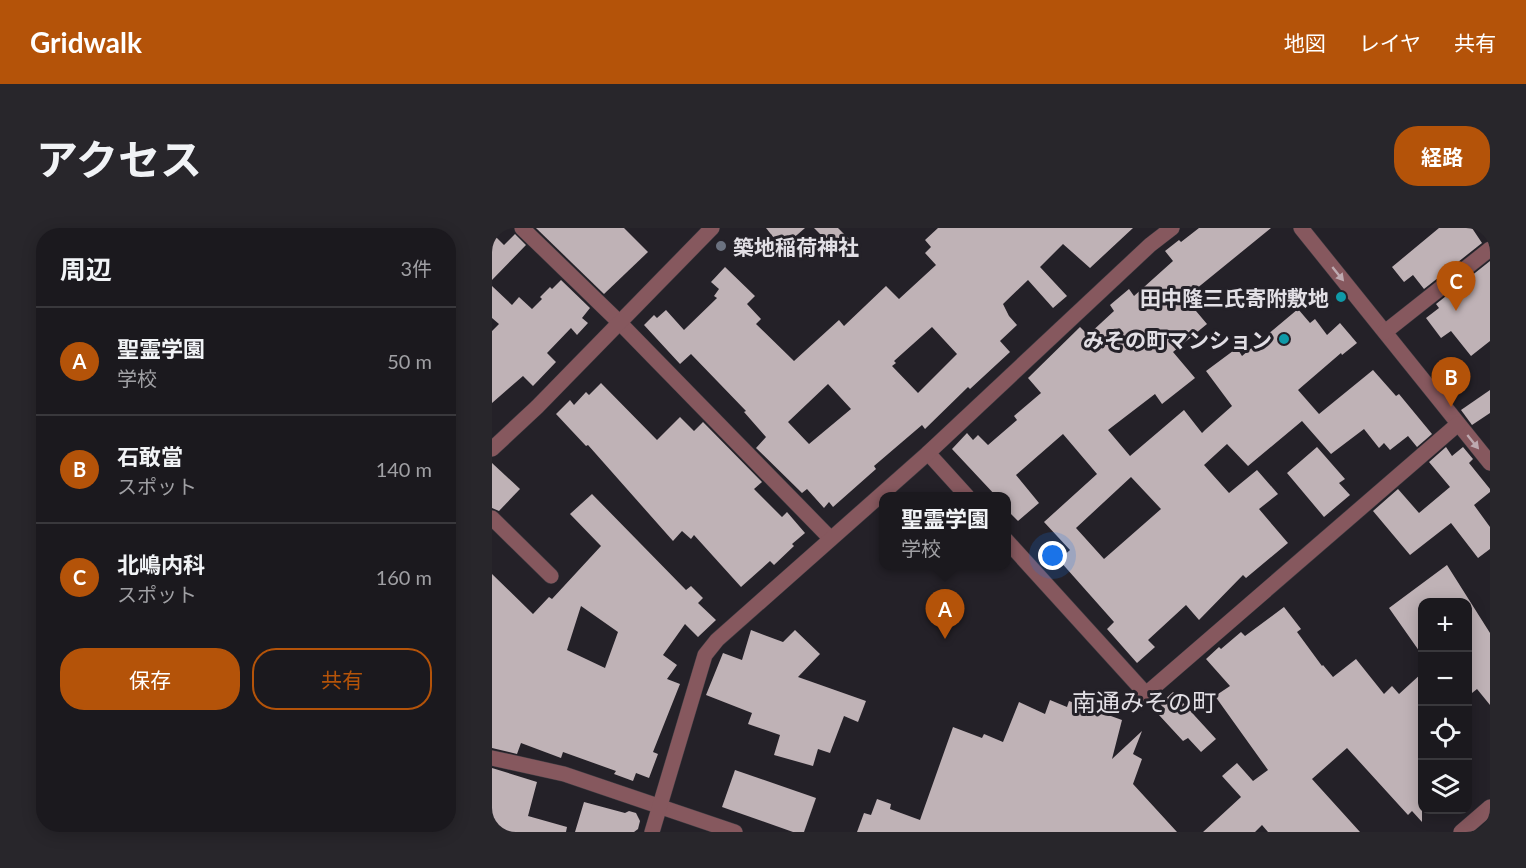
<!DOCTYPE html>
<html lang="ja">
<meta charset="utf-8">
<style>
:root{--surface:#1b191e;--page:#28262b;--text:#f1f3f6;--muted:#a0a0a4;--line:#39383c;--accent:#b45309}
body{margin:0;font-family:Lato,"Noto Sans JP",sans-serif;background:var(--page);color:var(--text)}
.controls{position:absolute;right:18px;bottom:18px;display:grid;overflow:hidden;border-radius:12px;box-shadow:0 3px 15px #0003}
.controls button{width:54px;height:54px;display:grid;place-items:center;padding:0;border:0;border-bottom:2px solid var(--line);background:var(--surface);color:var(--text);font:30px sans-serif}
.you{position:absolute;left:561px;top:328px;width:21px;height:21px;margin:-15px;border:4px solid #fff;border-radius:50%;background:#1a73e8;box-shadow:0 0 0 9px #1a73e833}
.badge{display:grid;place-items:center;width:39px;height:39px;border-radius:50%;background:var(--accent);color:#fff;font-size:20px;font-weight:700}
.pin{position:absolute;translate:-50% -50px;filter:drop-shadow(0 2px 3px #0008)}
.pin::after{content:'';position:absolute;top:32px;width:21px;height:18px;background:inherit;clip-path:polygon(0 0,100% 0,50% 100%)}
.popup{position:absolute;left:387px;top:264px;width:132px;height:78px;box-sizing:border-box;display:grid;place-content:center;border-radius:12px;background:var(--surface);filter:drop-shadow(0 2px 4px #0005);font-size:20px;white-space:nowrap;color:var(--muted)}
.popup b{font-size:22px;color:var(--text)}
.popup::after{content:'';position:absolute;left:50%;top:100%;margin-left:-12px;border:12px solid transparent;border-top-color:var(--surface)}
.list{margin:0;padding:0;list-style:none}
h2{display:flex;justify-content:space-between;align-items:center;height:78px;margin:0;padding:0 24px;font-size:26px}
h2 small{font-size:20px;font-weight:400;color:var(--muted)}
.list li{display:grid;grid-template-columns:39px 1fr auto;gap:18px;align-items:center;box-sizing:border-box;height:108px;padding:0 24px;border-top:2px solid var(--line)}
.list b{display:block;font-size:22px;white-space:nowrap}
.list p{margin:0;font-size:20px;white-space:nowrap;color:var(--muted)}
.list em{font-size:20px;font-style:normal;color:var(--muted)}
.actions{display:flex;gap:12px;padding:18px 24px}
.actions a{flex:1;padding:14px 0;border:2px solid var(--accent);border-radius:24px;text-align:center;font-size:21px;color:var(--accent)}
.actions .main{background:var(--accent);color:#fff}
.icon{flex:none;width:33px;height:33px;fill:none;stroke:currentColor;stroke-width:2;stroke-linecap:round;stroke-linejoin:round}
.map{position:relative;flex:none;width:998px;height:604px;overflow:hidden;border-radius:24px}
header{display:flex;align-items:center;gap:36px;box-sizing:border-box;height:84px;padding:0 30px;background:var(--accent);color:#fff}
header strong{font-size:28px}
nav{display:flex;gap:33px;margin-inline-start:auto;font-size:21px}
.intro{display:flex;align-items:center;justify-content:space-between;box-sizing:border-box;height:144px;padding:0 36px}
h1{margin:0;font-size:42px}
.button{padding:15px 27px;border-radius:24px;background:var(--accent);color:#fff;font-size:21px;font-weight:700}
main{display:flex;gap:36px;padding:0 36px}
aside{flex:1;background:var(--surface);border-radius:24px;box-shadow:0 3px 15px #0003}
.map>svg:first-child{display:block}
</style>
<header>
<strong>Gridwalk</strong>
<nav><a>地図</a><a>レイヤ</a><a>共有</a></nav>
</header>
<div class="intro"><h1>アクセス</h1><a class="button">経路</a></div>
<main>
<aside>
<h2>周辺<small>3件</small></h2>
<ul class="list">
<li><span class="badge">A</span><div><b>聖霊学園</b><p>学校</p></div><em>50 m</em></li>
<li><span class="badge">B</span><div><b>石敢當</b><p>スポット</p></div><em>140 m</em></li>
<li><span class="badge">C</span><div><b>北嶋内科</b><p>スポット</p></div><em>160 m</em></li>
</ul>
<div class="actions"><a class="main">保存</a><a>共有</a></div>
</aside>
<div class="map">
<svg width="998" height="604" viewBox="0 0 998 604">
<rect width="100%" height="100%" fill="#242128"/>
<g fill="#bfb2b6" fill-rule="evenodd">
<polygon points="44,0 132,0 156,24 112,66"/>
<polygon points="274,0 313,0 290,20"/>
<polygon points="322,0 346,0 359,13 347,25"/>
<path d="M446,0H641L598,40L571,16L548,39L575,68L561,80L536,52L511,76L517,88L525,97L508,113L518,124L478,161L476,159L433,201L430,197L382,238L384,241L341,279L337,274L332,280L315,261L310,265L264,220L274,209L252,184L254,183L199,126L188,136L152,97L162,87L165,90L174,82L192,102L225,70L222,68L227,61L219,54L233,39L263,68L255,76L269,91L264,96L302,133L347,92L352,98L394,58L407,71L444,37L433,25L439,19L433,12ZM440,99L465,126L426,165L400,138L404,135L402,133ZM336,156L359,181L317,216L296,194Z"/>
<path d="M707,0H779L693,70L715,96L681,124L703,150L670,176L663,166L616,202L638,228L692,182L710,205L713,202L740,178L714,143L745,120L750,128L806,81L818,95L823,91L835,107L848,95L865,115L850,127L849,125L806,162L827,186L881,142L904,168L907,166L940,206L925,219L916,208L898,222L892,215L887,220L872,201L839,226L810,193L756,238L735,216L712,237L737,265L765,242L786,266L767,281L796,315L754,350L751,347L707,392L694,377L656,412L663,419L645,435L615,401L622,394L567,332L578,322L552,294L605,246L571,206L524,247L547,275L526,293L514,281V268H504L460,221L475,205L481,212L486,207L496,217L525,192L522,188L549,165L536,150L588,99L596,107L622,83L618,77L637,61L642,68L681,33L673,23L687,12L689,14ZM639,249L669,281L612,331L584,300Z"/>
<polygon points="947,0 980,0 990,15 932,61 921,47 912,54 900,39"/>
<polygon points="0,5 12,17 23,6 34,17 0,52"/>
<polygon points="998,33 998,113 979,128 959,103 949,110 934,90 947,80 944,76"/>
<polygon points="69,52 98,80 90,90 96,95 85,107 79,100 55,125 64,134 41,158 31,148 0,175 0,103 7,96 0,90 0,58 20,77 27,69 40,81 50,71 48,69 58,59 60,61"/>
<polygon points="109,155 165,212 188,189 202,203 211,194 270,254 262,261 290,289 295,284 313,305 300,316 302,318 282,337 278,333 249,359 202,307 199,311 190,303 181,313 96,217 94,218 64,186 78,172 82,177 94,164 97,167"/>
<polygon points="998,162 998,185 980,197 969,182"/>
<polygon points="825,219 853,251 847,255 858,267 832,289 795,245"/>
<polygon points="954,219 960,228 971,219 981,231 977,235 998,261 998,264 982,277 998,299 998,321 986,330 959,295 918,327 881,283 906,261 927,285 958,259 937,234"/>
<polygon points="0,235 28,261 7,283 0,280"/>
<path d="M100,266L194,362L199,358L211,370L206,375L224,392L206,409L193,396L171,427L185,437L175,451L188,456L161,524L166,526L157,550L144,545L141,553L122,546L124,543L71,524L69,530L29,515L25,526L0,520V346L41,386L57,369L60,371L109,318L78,286ZM89,378L126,404L113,440L75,422Z"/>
<polygon points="955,337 998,405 998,477 985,461 975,469 975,375 930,375 930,427 897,380"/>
<polygon points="792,379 809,401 805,404 830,438 831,437 841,449 864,431 892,466 900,458 907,466 930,445 930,594 920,583 916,587 855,520 820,551 868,604 776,604 770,597 763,604 711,604 749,569 730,548 745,535 761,553 776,542 723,468 738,458 714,431 727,419 729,421 749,404 753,408"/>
<polygon points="259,402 291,414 303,402 328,426 306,449 374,473 366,494 352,488 338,525 326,521 321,538 282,527 288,507 256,496 260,485 214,467 231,425 250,432"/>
<polygon points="681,464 724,511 709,524 696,510 691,513 667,487 673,481 668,476"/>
<polygon points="558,472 575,479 577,473 630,492 620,531 650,503 641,526 650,531 641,556 685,604 365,604 372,585 379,587 385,571 399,576 398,581 428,592 461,499 490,510 492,506 511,514 527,474 553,486"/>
<polygon points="0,540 45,554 36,588 75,599 74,604 0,604"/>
<polygon points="243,542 324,570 312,604 301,604 230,579"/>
<polygon points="92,574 133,585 137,583 144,585 148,593 146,601 142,604 83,604"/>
</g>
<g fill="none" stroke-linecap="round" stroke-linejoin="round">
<defs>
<g id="minor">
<polyline points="30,0 127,94 338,310"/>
<polyline points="809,0 998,235"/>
<polyline points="893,104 998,21"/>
<polyline points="0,221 45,179 220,0"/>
<polyline points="436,225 475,268"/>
<polyline points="0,290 59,348"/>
<polyline points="514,312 654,466 966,196"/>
<polyline points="0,530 72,546 243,604"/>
<polyline points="160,604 213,427 225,412 436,225 658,17 680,0"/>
<polyline points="969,604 998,579"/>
</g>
</defs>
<use href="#minor" stroke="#3f3c42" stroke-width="16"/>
<use href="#minor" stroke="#86585e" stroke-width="15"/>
</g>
<defs><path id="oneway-solid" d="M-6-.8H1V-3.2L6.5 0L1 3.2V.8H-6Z" transform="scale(1.5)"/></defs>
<g fill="#bda9af">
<use href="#oneway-solid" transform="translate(846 46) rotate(51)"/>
<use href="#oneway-solid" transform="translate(981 214) rotate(51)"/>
</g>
<circle fill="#6b7280" stroke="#242128" stroke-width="2" cx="229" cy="18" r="6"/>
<g fill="#0f9aa8" stroke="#242128" stroke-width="2">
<circle cx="849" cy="69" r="6"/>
<circle cx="792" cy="111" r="6"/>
</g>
<g text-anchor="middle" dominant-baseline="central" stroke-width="6" stroke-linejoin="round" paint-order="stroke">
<g font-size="21" font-weight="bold" fill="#e2dfe5" stroke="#242128" text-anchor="end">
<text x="241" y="18" text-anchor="start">築地稲荷神社</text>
<text x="837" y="69">田中隆三氏寄附敷地</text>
<text x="780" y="111">みその町マンション</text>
</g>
<g font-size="24" fill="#e2dfe5" stroke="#242128">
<text x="652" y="473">南通みその町</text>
</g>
</g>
</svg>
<div class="controls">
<button>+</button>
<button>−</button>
<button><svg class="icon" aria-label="locate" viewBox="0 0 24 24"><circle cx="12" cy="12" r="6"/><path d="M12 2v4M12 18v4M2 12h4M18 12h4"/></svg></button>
<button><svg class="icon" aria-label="layers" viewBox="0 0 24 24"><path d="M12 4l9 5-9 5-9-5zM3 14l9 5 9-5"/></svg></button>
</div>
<div class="you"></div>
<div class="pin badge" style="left:453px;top:411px">A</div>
<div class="popup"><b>聖霊学園</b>学校</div>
<div class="pin badge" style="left:959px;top:179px">B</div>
<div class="pin badge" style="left:964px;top:83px">C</div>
</div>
</main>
